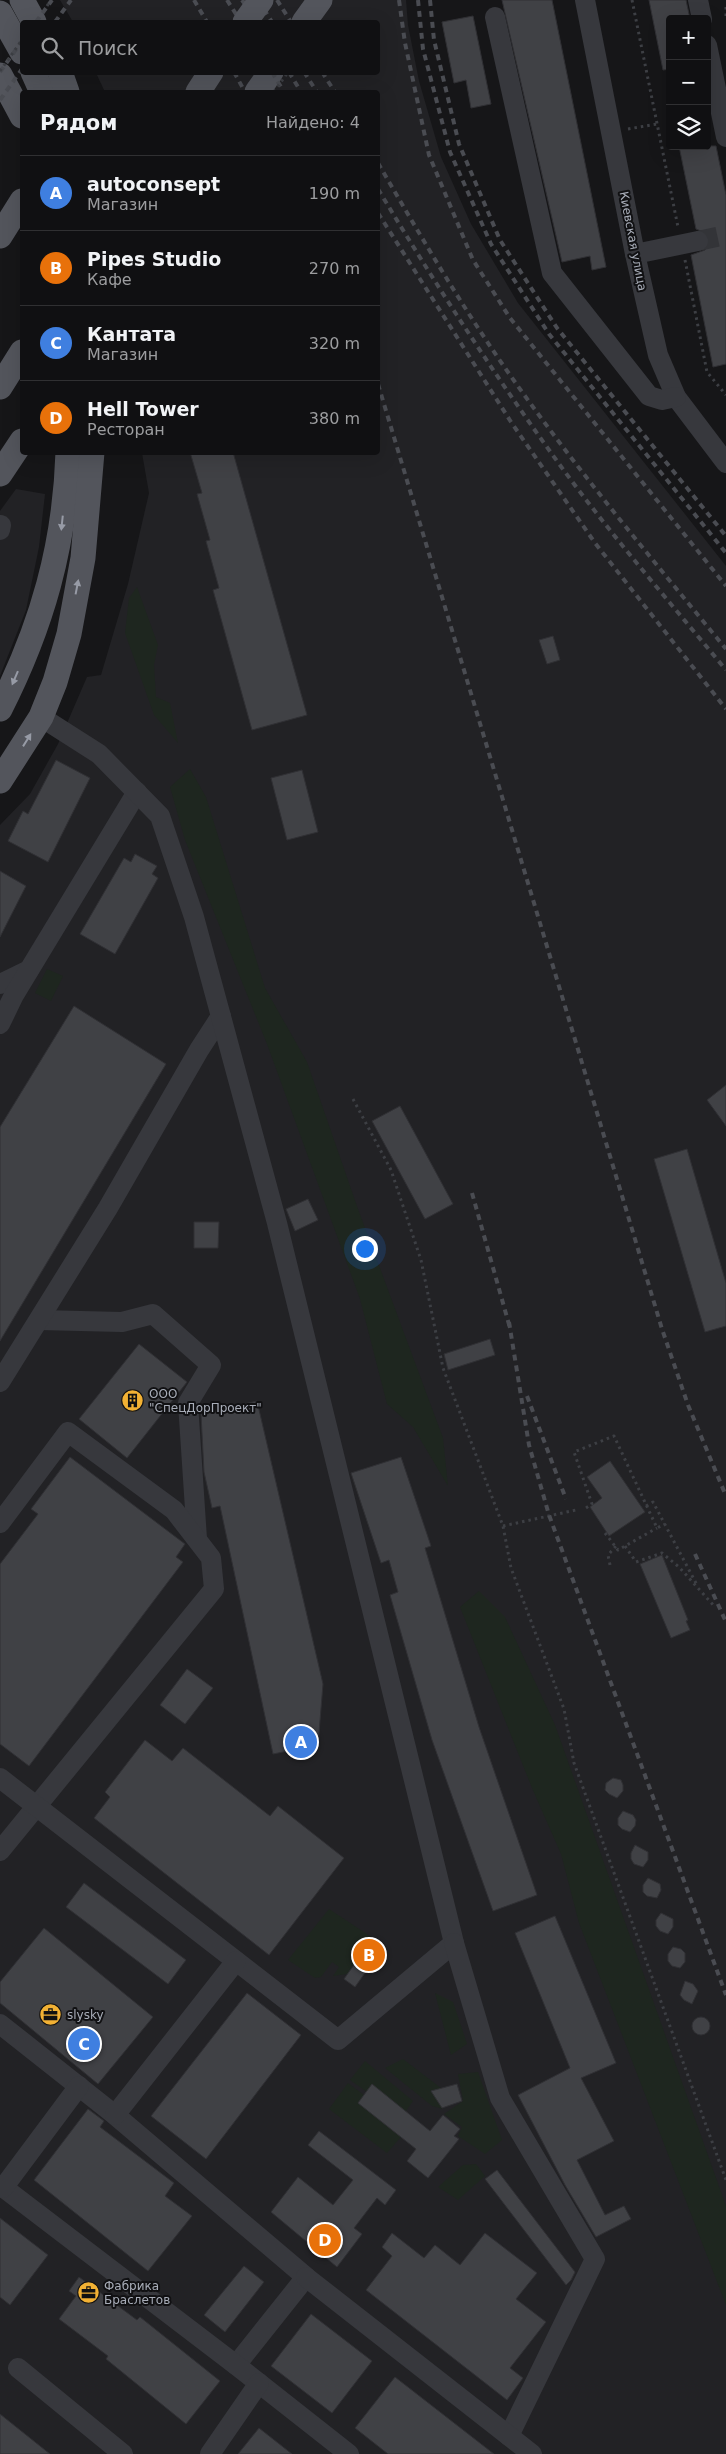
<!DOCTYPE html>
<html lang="ru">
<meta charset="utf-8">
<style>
:root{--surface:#101012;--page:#19191b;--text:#f1f3f6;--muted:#9c9d9f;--line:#303032;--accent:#f2b134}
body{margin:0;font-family:"DejaVu Sans",sans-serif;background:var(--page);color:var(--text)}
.controls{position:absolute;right:15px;top:15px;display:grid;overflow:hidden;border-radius:5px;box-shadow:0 5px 20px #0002}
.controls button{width:45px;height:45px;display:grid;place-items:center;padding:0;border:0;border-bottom:1px solid var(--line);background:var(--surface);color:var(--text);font:25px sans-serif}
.you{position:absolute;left:364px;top:1248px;width:18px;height:18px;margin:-12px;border:4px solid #fff;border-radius:50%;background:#1a73e8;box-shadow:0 0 0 8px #1a73e833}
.badge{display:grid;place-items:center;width:32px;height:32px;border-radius:50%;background:var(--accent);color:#fff;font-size:16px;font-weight:700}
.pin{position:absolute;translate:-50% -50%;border:2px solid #fff;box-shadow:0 1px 5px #0006}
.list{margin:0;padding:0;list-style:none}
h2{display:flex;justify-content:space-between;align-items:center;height:65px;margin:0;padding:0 20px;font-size:21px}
h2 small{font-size:16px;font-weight:400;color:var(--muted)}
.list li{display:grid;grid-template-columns:32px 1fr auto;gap:15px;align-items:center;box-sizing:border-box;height:75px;padding:0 20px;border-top:1px solid var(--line)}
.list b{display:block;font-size:19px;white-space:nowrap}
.list p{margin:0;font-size:16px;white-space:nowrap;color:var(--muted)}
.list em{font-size:16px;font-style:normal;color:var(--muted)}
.icon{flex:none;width:28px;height:28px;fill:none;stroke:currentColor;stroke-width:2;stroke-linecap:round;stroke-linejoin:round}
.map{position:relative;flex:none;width:726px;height:2454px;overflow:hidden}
.search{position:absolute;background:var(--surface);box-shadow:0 5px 20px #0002;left:20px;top:20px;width:360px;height:55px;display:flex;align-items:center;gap:12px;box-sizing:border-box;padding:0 18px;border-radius:5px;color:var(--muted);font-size:19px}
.panel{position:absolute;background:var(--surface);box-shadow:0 5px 20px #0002;left:20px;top:90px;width:360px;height:365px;border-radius:5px}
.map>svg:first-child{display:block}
</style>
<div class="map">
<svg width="726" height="2454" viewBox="0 0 726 2454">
<rect width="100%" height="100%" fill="#161618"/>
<g fill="#222225">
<polygon points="60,0 406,0 408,25 419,81 441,157 471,224 518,303 726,566 726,2454 0,2454 0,825 30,794 58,744 87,677 101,675 128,584 149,493 142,453 378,452 378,92 105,92 96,73 378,72 378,22 73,22"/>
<polygon points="16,489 45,494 39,547 26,610 0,676 0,511"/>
</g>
<g fill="#1e261f">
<polygon points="137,587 158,645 154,665 156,697 170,703 178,743 154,715 125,633 129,598"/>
<polygon points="190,769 206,797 265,988 307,1062 358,1209 443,1438 448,1486 413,1427 387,1404 360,1299 267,1044 185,840 170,787"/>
<polygon points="47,969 63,976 51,1001 35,993"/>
<polygon points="479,1591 505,1617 555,1725 726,2206 726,2305 579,1923 561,1854 532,1788 460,1607"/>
<polygon points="329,1909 373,1938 347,1974 333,1976 339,1967 332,1962 321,1977 315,1978 288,1960"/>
<polygon points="435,1993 453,2002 467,2044 451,2055"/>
<polygon points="403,2059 441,2088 432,2092 443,2109 432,2106 385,2068"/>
<polygon points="365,2061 413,2101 406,2111 367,2092 350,2080"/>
<polygon points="478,2072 502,2140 485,2154 458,2136 462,2127 444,2114 463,2101 458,2074"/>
<polygon points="348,2083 364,2095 358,2103 401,2137 387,2153 329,2109"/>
<polygon points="476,2164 485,2176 458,2200 438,2187 463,2165"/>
</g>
<g fill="#404145" stroke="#303034">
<polygon points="502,0 552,0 606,267 592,270 590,256 562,262"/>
<polygon points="649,0 686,0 690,19 670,19 670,69 663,70"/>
<polygon points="473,16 491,104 471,108 466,80 454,83 442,22"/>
<polygon points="679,146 716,146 726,195 726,364 713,367 691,255 705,250 710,239 706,233 696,229"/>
<polygon points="190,452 233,452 307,715 252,730 213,590 219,588 206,541 210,540 197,494 202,493"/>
<polygon points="553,636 560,660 547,664 539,640"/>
<polygon points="56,760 90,778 48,862 8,841 23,811 28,814"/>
<polygon points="302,770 318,832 287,840 271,778"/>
<polygon points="135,854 157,866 152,874 158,878 115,954 80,934 124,858 131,862"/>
<polygon points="0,871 26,886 0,937"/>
<polygon points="74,1006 166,1064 0,1341 0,1127"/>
<polygon points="726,1085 726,1126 707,1100"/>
<polygon points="400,1106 453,1204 425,1219 372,1121"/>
<polygon points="687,1149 726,1283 726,1326 705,1332 654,1159"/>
<polygon points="308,1199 318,1220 295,1231 286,1209"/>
<polygon points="194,1222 219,1222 218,1248 194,1248"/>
<polygon points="490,1339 495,1355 448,1370 444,1354"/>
<polygon points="139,1344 187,1382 127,1458 79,1419"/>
<polygon points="257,1401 323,1684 318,1745 273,1754 220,1506 212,1508 204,1472 201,1414"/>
<polygon points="70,1457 185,1544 176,1557 183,1562 29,1766 0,1744 0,1564 38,1514 31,1509"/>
<polygon points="401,1457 431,1546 425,1548 479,1727 537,1895 493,1911 432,1740 390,1595 398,1592 389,1560 381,1563 351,1473"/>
<polygon points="610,1461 645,1512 609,1536 590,1507 602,1498 587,1477"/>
<polygon points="662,1555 688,1620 686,1621 690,1630 671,1638 640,1564"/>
<polygon points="187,1669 213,1688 185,1724 160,1705"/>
<polygon points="145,1740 172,1761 183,1748 270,1816 278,1806 344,1858 269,1955 94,1818 110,1797 105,1792"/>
<polygon points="613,1778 621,1780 623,1785 623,1791 617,1798 609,1794 605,1790 606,1783"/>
<polygon points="623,1811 633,1815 636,1820 635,1826 630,1832 622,1829 618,1825 618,1818"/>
<polygon points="635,1845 648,1852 648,1860 643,1867 634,1864 631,1859 631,1853"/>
<polygon points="648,1878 660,1884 661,1890 657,1898 647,1896 643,1892 643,1885"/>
<polygon points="84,1883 186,1960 168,1984 66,1907"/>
<polygon points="661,1913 673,1919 673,1927 668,1934 660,1931 656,1926 656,1920"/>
<polygon points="555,1916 616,2063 581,2078 614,2141 577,2160 605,2215 624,2206 631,2219 596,2237 565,2185 518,2095 570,2068 515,1933"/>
<polygon points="44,1928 153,2017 98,2084 0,2003 0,1982"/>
<polygon points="373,1938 384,1946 355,1987 344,1979"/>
<polygon points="673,1947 681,1949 685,1953 685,1962 680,1968 672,1966 668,1961 668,1954"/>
<polygon points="685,1981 693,1984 698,1991 692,2004 684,2000 680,1995"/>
<polygon points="247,1993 301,2035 206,2159 151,2116"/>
<circle cx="701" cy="2026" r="9"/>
<polygon points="372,2084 430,2131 443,2115 460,2129 454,2136 459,2139 428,2178 407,2161 416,2149 358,2103"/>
<polygon points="457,2084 462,2101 442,2108 431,2091"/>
<polygon points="88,2109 104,2121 100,2127 174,2183 165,2196 192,2216 148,2271 34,2180"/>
<polygon points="319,2131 396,2190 385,2205 377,2198 354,2228 362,2234 337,2267 271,2212 298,2177 333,2205 353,2180 308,2145"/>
<polygon points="497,2170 575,2272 571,2280 566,2285 485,2179"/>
<polygon points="0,2218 48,2255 10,2305 0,2297"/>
<polygon points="392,2233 424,2258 435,2245 460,2265 485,2233 537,2273 516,2299 546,2322 510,2368 523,2378 507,2400 366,2290 392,2256 382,2247"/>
<polygon points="244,2266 264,2282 225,2332 204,2315"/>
<polygon points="79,2277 137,2320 140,2317 220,2381 186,2424 106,2359 108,2356 59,2319 76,2296 69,2291"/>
<polygon points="311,2314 372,2361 332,2413 271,2366"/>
<polygon points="395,2377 494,2454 388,2454 355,2428"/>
<polygon points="0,2414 50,2454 0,2454"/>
<polygon points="259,2428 292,2454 238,2454"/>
</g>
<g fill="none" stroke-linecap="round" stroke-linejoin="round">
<polyline stroke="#333438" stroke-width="20" stroke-dasharray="20 10" stroke-linecap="butt" points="698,241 726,235"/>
<g stroke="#3d3f44" stroke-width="3" stroke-dasharray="2.5 4" stroke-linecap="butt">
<polyline points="632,0 678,227"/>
<polyline points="47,6 51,0"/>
<polyline points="726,7 726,17"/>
<polyline points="628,129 657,124"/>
<polyline points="685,260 707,372 726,395"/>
<polyline points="353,1099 391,1170 421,1260 443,1368 503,1526 511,1568 564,1709 574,1763 726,2180"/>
<polyline points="646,1506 653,1502 697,1585"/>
<polyline points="586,1508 592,1504 574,1452 614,1436 657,1528 665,1524"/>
<polyline points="503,1526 576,1510"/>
<polyline points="605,1533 618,1550 657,1528"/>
<polyline points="625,1546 636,1562 662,1553 679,1567 715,1607"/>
<polyline points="610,1565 608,1555 616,1546"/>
</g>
<g stroke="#37383d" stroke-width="20">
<polyline points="585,0 635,254 658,355 676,397 726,463"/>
<polyline points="698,0 702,19"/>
<polyline points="495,17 552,273 649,396 662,400 676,397"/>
<polyline points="707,45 726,137"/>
<polyline points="635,254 698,241"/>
<polyline points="0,530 1,525"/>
<polyline points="0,984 29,970"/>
<polyline points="0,1024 14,995 137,792"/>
<polyline points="39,1320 122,1322 153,1314 211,1365 188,1403 197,1539"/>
<polyline points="0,1382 108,1208 199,1050 221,1016"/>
<polyline points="0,1523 68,1432 174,1510 211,1558 214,1589 0,1851"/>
<polyline points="0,1778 338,2040 454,1943 277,1223 194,917 160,816 99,754 41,717"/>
<polyline points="454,1943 500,2098 595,2259 509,2436"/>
<polyline points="0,2024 115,2115 306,2277 236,2365"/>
<polyline points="115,2115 236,1961"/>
<polyline points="0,2185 236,2365 349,2454"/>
<polyline points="3,2188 79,2086"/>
<polyline points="306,2277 532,2454"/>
<polyline points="18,2368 123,2454"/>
<polyline points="210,2454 259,2383"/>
</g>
<g stroke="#53555c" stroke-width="25">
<polyline points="22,0 34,22"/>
<polyline points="0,13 22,52"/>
<polyline points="304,22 320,0"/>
<polyline points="33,72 42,92"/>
<polyline points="60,72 67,92"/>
<polyline points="0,75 22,116"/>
<polyline points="198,92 211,72"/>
<polyline points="257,92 271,72"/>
<polyline points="0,236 22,201"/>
<polyline points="0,387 22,352"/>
<polyline points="0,474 22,441"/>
<path d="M0,709C42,626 65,546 68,452"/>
<polyline points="0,781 41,717 55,682 69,634 83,558 92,452"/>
</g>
<g stroke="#4a4c52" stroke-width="4" stroke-dasharray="6 5" stroke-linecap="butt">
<polyline points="194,0 207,22"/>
<polyline points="227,0 241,22"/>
<polyline points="242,0 257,22"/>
<polyline points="258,0 272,22"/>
<polyline points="277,0 291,22"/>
<polyline points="399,0 405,43 429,155 473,260 510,318 726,586"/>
<polyline points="418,0 423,49 450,152 491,244 549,334 726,553"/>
<polyline points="430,0 434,40 459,144 500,240 557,328 726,536"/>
<polyline points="36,22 52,0"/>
<polyline points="55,22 71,0"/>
<polyline points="0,72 22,41"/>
<polyline points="234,72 245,92"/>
<polyline points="272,72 284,92"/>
<polyline points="289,72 301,92"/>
<polyline points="304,72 317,92"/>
<polyline points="322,72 335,92"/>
<polyline points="0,100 22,69"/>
<path d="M378,163C420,235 462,307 510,375C577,470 652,559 726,649"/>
<path d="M378,189C434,282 493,373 557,461C610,534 669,601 726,670"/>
<polyline points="378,213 511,422 595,543 726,709"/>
<polyline points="378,384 662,1329 688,1405 726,1496"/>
<polyline points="472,1193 510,1328"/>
<polyline points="509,1322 529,1445 549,1515 726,1995"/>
<polyline points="527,1396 566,1499"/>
<polyline points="695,1554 726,1622"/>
</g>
<g stroke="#3d3f44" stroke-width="3" stroke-dasharray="2.5 4" stroke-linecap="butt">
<polyline points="0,71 22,40"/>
<polyline points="274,92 288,72"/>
</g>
<polyline stroke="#53555c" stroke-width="25" points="245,22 261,0"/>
</g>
<defs><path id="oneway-solid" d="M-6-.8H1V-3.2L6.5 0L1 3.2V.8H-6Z" transform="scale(1.25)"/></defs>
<g fill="#979ba6">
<use href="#oneway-solid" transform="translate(62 523) rotate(96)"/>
<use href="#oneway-solid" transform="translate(77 587) rotate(-79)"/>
<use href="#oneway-solid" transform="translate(15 678) rotate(113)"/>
<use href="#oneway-solid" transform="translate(27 740) rotate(-58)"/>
</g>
<defs>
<symbol id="building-disc" viewBox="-11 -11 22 22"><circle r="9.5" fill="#f2b134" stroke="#111113"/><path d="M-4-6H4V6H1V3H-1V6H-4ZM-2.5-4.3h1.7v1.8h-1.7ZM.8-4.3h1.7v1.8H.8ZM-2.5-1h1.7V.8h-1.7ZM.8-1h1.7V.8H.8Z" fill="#111"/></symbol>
<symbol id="office-disc" viewBox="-11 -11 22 22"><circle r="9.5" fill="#f2b134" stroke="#111113"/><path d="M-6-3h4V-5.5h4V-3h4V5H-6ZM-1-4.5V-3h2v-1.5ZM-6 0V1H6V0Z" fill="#111"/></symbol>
</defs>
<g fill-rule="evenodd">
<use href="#building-disc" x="120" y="1388" width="25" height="25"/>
<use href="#office-disc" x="38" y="2002" width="25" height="25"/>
<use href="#office-disc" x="76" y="2280" width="25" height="25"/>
</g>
<g text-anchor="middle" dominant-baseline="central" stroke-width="4" stroke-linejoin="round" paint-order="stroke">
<g font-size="12" fill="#a8adb8" stroke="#111113">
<text transform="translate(633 241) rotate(79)">Киевская улица</text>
</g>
<g font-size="12" fill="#a8adb8" stroke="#111113" text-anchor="start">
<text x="149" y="1394">ООО<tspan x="149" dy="14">"СпецДорПроект"</tspan></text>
<text x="67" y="2015">slysky</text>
<text x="104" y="2286">Фабрика<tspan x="104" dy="14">Браслетов</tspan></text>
</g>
</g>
</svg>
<div class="controls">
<button>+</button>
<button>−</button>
<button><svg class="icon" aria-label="layers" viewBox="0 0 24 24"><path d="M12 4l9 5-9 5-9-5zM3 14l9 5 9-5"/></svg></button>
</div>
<div class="you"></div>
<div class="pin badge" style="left:301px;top:1742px;background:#3f7fe0">A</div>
<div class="pin badge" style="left:369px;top:1955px;background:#e8710a">B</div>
<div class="pin badge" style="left:84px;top:2044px;background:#3f7fe0">C</div>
<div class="pin badge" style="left:325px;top:2240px;background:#e8710a">D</div>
<div class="search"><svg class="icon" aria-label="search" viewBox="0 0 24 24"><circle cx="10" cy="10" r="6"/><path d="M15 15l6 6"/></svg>Поиск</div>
<section class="panel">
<h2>Рядом<small>Найдено: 4</small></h2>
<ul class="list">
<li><span class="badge" style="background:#3f7fe0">A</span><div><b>autoconsept</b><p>Магазин</p></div><em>190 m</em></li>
<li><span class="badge" style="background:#e8710a">B</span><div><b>Pipes Studio</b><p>Кафе</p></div><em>270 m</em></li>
<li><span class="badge" style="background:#3f7fe0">C</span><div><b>Кантата</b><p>Магазин</p></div><em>320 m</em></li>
<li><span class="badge" style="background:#e8710a">D</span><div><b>Hell Tower</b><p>Ресторан</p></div><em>380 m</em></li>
</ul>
</section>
</div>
